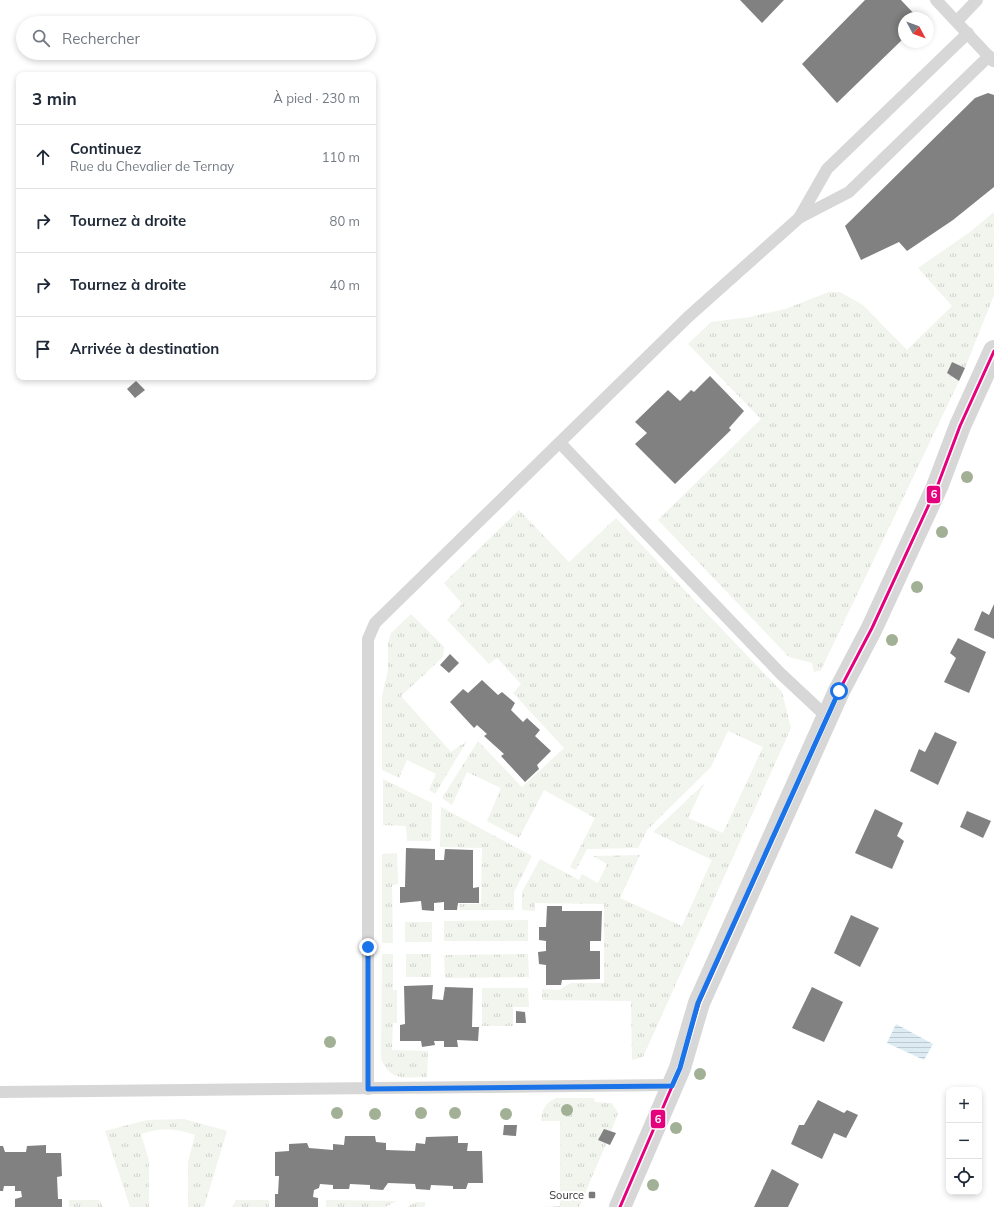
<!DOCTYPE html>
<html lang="fr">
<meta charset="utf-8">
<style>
:root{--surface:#fff;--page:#f6f6f7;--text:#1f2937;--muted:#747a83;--line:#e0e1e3}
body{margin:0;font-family:Mulish,sans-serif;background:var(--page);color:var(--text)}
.controls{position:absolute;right:12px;bottom:12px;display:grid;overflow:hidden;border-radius:8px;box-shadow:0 2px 6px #0003}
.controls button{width:36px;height:36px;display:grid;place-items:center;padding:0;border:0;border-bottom:1px solid var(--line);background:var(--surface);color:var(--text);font:20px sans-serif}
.compass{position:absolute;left:898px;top:12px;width:36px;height:36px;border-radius:50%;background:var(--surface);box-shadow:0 2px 6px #0003;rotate:131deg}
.stop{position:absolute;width:12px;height:12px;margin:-9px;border:3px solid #1a73e8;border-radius:50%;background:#fff}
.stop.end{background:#1a73e8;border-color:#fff;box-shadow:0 1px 4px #0008}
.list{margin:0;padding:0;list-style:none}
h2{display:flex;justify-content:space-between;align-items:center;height:52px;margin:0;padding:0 16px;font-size:17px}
h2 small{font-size:13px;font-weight:400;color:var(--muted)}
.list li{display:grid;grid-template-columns:26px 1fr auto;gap:12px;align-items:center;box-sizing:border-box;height:64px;padding:0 16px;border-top:1px solid var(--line)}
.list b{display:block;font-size:15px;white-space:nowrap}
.list p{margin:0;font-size:13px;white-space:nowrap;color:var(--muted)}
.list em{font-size:13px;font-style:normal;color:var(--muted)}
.icon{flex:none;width:22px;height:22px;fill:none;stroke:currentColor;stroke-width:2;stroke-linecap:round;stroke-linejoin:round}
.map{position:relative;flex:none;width:994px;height:1207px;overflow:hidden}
.search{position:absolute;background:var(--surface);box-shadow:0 2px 6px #0003;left:16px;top:16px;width:360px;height:44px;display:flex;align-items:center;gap:10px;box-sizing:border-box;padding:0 14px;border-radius:22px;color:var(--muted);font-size:15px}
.panel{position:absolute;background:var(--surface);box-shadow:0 2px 6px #0003;left:16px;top:72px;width:360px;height:308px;border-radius:8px}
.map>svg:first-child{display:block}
</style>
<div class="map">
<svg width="994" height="1207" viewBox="0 0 994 1207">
<defs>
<pattern id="grass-tufts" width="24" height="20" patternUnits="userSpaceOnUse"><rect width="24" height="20" fill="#f1f5ed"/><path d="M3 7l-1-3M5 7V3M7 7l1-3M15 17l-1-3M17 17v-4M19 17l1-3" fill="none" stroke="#cfd2cc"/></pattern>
<pattern id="water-rules" width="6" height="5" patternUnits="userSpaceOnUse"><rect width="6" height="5" fill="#ddebf3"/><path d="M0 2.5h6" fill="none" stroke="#becad1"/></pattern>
</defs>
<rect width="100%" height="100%" fill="#fff"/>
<g fill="url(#grass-tufts)">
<polygon points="994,212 994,295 965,368 952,362 947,373 959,381 821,670 814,672 812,663 789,657 658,520 761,419 688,344 711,322 750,317 785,309 829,292 840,292 863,305 907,350 952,306 918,268 970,232"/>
<polygon points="519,510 569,562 616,518 782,692 791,728 643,1057 632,1060 631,1001 542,1000 542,989 558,990 571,983 604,983 604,904 535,903 535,911 522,910 522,892 540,859 579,880 582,874 598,883 607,864 593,856 640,855 620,898 682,926 712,860 653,832 704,784 688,818 723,833 763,747 728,731 711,767 647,830 638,848 587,849 576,870 570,867 595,818 544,790 519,838 487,821 501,788 467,772 452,805 442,798 478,741 522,787 564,748 513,693 521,684 497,658 489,664 447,620 462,604 444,583"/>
<polygon points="411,614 444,647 443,657 401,696 451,752 467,741 435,794 429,790 436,774 407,760 399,778 382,770 382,696 388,670 388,643 391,633"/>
<polygon points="383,779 432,803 431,841 407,841 406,826 383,825"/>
<polygon points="441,807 532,856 514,892 514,910 460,910 459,904 481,904 482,848 440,847"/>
<polygon points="397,853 398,884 392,885 393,943 382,943 382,854"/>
<polygon points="528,920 528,941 444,941 444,921"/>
<rect x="405" y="922" width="27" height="20"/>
<path d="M382,954H393V990H397V1023H393L392,1050L428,1051L427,1077C405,1077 391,1082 381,1059Z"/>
<rect x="406" y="954" width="25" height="23"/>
<polygon points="528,954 529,977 445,978 444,955"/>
<polygon points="482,988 528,988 529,1007 513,1007 513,1026 482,1026"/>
<path d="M556,1098H594L595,1102L612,1103L618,1113L611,1132L598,1140L606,1144L579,1207H542L560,1206V1121H541C542,1110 545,1103 556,1098Z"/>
<path d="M184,1119L227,1131L204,1207H188V1162L195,1135C176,1128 160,1127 141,1134L149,1161V1207H130L105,1131L147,1120Z"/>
<polygon points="69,1200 99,1200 103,1207 69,1207"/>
<polygon points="236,1200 269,1200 269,1207 232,1207"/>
<polygon points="326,1200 397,1201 385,1207 326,1207"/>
<polygon points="416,1202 425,1202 425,1207 407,1207"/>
</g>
<polygon fill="url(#water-rules)" points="896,1024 933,1044 924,1060 887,1043"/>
<g fill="#818181">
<polygon points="740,0 784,0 762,23"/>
<polygon points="865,0 901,0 918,18 904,18 904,38 837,103 802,64"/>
<polygon points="988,93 994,95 994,187 953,220 907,251 899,242 861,260 845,226 975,98"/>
<polygon points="952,362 965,368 959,381 947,373"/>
<polygon points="710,376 744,411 729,428 731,430 675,484 635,444 647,433 635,422 668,390 680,401 691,390 694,392"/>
<polygon points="136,381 145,390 135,398 127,389"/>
<polygon points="994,604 994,639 974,630 982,611 989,615"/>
<polygon points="958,638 986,652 969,693 944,682 956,658 950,653"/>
<polygon points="450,654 459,663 449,673 440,665"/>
<polygon points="482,680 498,695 502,692 515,703 511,710 523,722 527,718 540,730 535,736 551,751 537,765 539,769 525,782 501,756 504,754 484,736 487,734 477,725 474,728 450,702 463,689 468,693"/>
<polygon points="935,732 957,742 938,785 910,771 919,749 925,752"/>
<polygon points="875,809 903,823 897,836 904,841 892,869 855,853"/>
<polygon points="967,811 991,821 983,838 960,827"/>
<polygon points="406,848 435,849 435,860 444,860 445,849 473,850 473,888 479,887 479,903 458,903 457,910 444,910 444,902 434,903 434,911 422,910 421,901 400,903 400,887 405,887"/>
<polygon points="547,906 562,906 562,911 602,911 601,941 590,941 590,951 600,951 600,979 562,980 561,985 546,985 546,965 539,964 538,952 546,951 546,941 539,940 539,927 546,927"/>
<polygon points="851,915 879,928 860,967 834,953"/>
<polygon points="433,985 432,999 443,1000 445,987 473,988 472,1027 479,1027 478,1041 457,1040 458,1047 444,1047 444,1041 434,1041 435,1045 422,1047 421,1041 400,1041 400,1025 405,1024 404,986"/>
<polygon points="812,987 843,1002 824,1042 792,1028"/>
<polygon points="516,1011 525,1012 526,1023 516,1023"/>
<polygon points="818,1100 844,1113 847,1110 858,1115 846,1138 834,1133 822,1159 791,1144 799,1125 804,1125"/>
<polygon points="504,1125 517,1125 516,1136 503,1135"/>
<polygon points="604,1129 616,1133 610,1145 598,1140"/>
<polygon points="345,1136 375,1136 376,1142 386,1143 386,1150 415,1151 416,1143 425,1144 426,1137 458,1136 458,1143 468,1143 467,1151 482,1151 483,1183 468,1183 466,1189 453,1189 453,1186 431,1185 430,1190 416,1189 415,1184 388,1183 383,1190 370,1189 370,1185 350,1184 349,1189 333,1189 333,1185 320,1184 319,1188 314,1190 313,1197 318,1198 318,1207 275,1207 275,1194 278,1194 279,1176 275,1176 275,1152 289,1151 289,1144 307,1143 309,1148 333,1150 333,1144 344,1145"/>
<polygon points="46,1145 46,1153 61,1153 62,1176 57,1177 58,1199 62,1199 62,1207 15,1207 15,1199 22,1197 21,1191 15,1191 15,1186 4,1186 3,1191 0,1191 0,1146 3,1146 5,1152 26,1152 27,1146"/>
<polygon points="772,1169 799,1184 788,1207 754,1207"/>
</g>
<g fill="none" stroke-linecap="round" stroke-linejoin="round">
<g stroke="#d7d7d7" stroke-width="12">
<polyline points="936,0 993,61"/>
<polyline points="957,21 977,0"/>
<polyline points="799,218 827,169 968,33"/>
<polyline points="560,443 780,673 827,717"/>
<polyline points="368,1089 368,639 375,623 688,317 799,218 849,192 989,56"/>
<polyline points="0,1092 672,1085"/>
</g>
<polyline stroke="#d7d7d7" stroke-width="22" points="620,1207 680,1068 699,1003 839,691 872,628 937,487 960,426 994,351"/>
<defs>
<polyline id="bus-1" points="620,1207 680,1068 699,1003 839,691 872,628 937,487 960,426 994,351"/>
</defs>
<use href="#bus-1" stroke="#fff" stroke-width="6"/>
<use href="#bus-1" stroke="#e5007d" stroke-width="3"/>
</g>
<g fill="#a2b095">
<circle cx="967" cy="477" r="6"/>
<circle cx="942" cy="532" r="6"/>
<circle cx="917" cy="587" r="6"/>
<circle cx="892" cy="640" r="6"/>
<circle cx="330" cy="1042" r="6"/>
<circle cx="700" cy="1074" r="6"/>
<circle cx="567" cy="1110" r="6"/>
<circle cx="337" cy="1113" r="6"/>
<circle cx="421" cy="1113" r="6"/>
<circle cx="455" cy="1113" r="6"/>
<circle cx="375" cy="1114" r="6"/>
<circle cx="506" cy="1114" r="6"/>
<circle cx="676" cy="1128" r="6"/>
<circle cx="653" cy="1185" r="6"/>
</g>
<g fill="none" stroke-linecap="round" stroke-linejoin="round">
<polyline stroke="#1a73e8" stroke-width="5" points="368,947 368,1089 672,1086 680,1068 698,1003 839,691"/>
</g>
<rect fill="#7a7a7a" stroke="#fff" stroke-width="1.5" x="588" y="1191" width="8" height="8" rx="2"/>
<g text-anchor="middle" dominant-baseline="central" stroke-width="4" stroke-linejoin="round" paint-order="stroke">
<g font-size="11" fill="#333" stroke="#fff" text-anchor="end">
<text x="584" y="1195">Source</text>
</g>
</g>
<g stroke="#fff" stroke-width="1.5">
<rect x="926" y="485" width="15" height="19" rx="4" fill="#e5007d"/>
<rect x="650" y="1109" width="16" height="20" rx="4" fill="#e5007d"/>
</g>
<g font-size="11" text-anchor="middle" font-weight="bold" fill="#fff">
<text x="934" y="498">6</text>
<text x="658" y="1123">6</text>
</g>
</svg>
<div class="controls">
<button>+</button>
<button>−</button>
<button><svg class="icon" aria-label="locate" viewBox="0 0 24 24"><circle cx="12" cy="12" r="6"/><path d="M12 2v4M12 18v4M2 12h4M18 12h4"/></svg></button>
</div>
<svg class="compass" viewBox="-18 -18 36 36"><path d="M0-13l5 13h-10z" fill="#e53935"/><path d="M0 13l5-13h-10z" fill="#747a83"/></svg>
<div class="stop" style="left:839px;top:691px"></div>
<div class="stop end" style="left:368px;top:947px"></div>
<div class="search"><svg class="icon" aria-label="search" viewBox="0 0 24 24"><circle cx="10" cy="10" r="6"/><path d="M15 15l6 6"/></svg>Rechercher</div>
<section class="panel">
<h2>3 min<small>À pied · 230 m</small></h2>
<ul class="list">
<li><svg class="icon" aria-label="ahead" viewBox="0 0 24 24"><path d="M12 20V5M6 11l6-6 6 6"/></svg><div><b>Continuez</b><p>Rue du Chevalier de Ternay</p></div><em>110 m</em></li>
<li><svg class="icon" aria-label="right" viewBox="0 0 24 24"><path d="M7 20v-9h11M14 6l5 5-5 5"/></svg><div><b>Tournez à droite</b></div><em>80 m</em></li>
<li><svg class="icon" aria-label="right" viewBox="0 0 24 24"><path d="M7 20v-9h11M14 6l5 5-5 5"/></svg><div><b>Tournez à droite</b></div><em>40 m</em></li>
<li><svg class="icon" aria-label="arrive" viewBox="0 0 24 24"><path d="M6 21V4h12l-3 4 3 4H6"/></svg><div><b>Arrivée à destination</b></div></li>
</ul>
</section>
</div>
